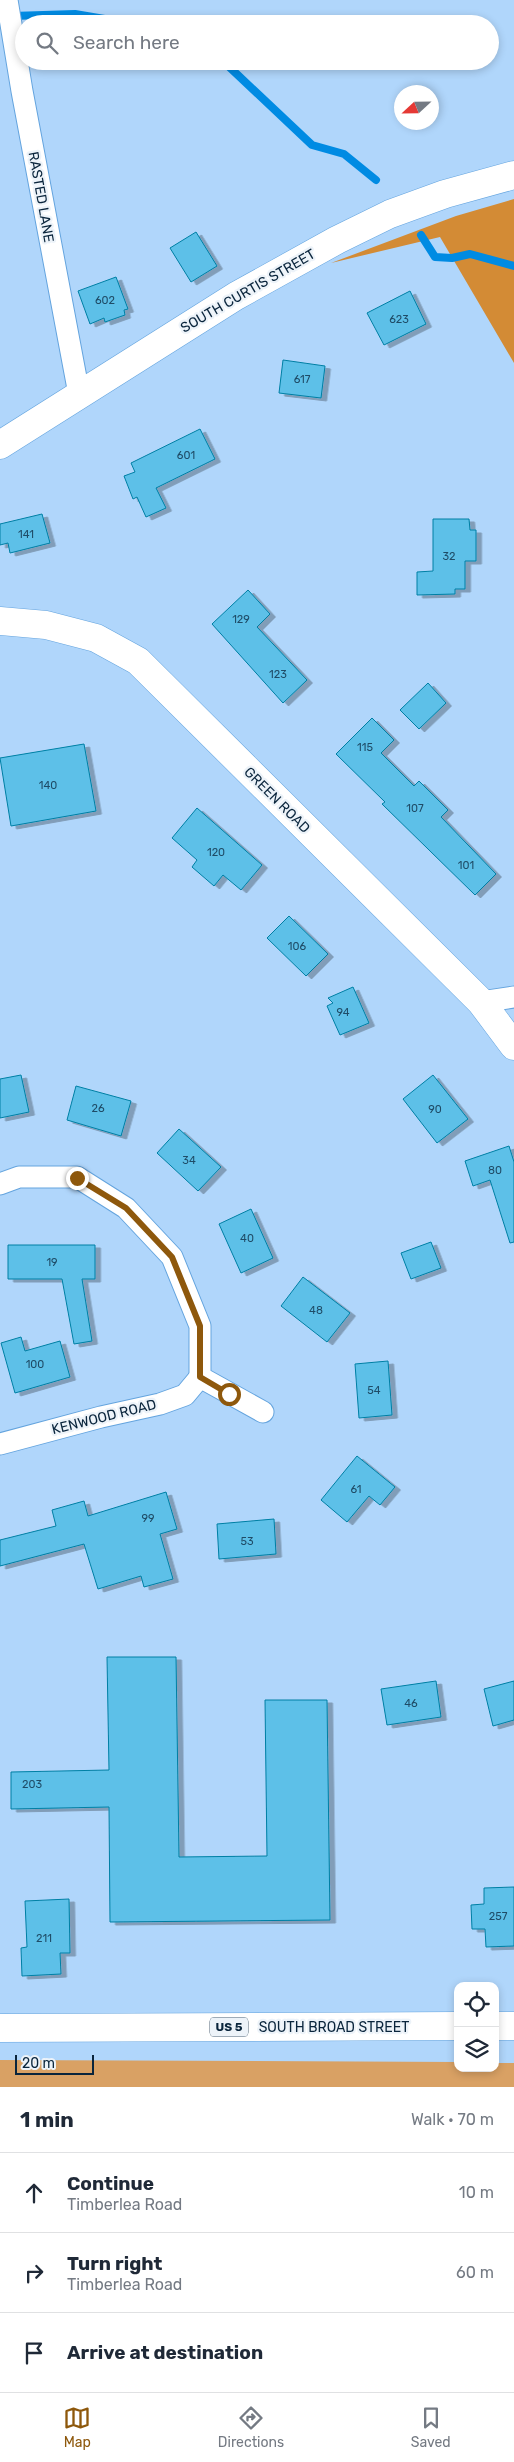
<!DOCTYPE html>
<meta charset="utf-8">
<style>
:root{--surface:#fff;--page:#f6f6f7;--text:#1f2937;--muted:#747a83;--line:#e0e1e3;--accent:#8e580c}
body{margin:0;font-family:Rubik,sans-serif;background:var(--page);color:var(--text)}
.controls{position:absolute;right:15px;bottom:15px;display:grid;overflow:hidden;border-radius:10px;box-shadow:0 2px 8px #0003}
.controls button{width:45px;height:45px;display:grid;place-items:center;padding:0;border:0;border-bottom:1px solid var(--line);background:var(--surface);color:var(--text);font:25px sans-serif}
.compass{position:absolute;left:394px;top:85px;width:45px;height:45px;border-radius:50%;background:var(--surface);box-shadow:0 2px 8px #0003;rotate:248deg}
.scale{position:absolute;left:15px;bottom:12px;width:79px;box-sizing:border-box;padding-left:5px;border:2px solid #0a253c;border-top:0;font-size:14px;line-height:18px;white-space:nowrap;color:#0a253c;-webkit-text-stroke:4px #edf3f9;paint-order:stroke}
.stop{position:absolute;width:15px;height:15px;margin:-11px;border:4px solid #8e580c;border-radius:50%;background:#fff}
.stop.end{background:#8e580c;border-color:#fff;box-shadow:0 1px 5px #0008}
.list{margin:0;padding:0;list-style:none}
h2{display:flex;justify-content:space-between;align-items:center;height:65px;margin:0;padding:0 20px;font-size:21px}
h2 small{font-size:16px;font-weight:400;color:var(--muted)}
.list li{display:grid;grid-template-columns:32px 1fr auto;gap:15px;align-items:center;box-sizing:border-box;height:80px;padding:0 20px;border-top:1px solid var(--line)}
.list b{display:block;font-size:19px;white-space:nowrap}
.list p{margin:0;font-size:16px;white-space:nowrap;color:var(--muted)}
.list em{font-size:16px;font-style:normal;color:var(--muted)}
.icon{flex:none;width:28px;height:28px;fill:none;stroke:currentColor;stroke-width:2;stroke-linecap:round;stroke-linejoin:round}
.map{position:relative;flex:none;width:514px;height:2087px;overflow:hidden}
.search{position:absolute;background:var(--surface);box-shadow:0 2px 8px #0003;left:15px;right:15px;top:15px;height:55px;display:flex;align-items:center;gap:12px;box-sizing:border-box;padding:0 18px;border-radius:28px;color:var(--muted);font-size:19px}
.sheet{height:305px;background:var(--surface)}
nav{display:flex;justify-content:space-around;align-items:center;box-sizing:border-box;height:70px;border-top:1px solid var(--line);background:var(--surface);font-size:14px;color:var(--muted)}
nav a{display:grid;justify-items:center;gap:2px}
nav .on{color:var(--accent)}
.map>svg:first-child{display:block}
</style>
<div class="map">
<svg width="514" height="2087" viewBox="0 0 514 2087">
<defs>
<filter id="shadow"><feDropShadow dx="5.5" dy="3" stdDeviation="0" flood-color="#0004"/></filter>
</defs>
<rect width="100%" height="100%" fill="#b0d6fb"/>
<polygon fill="#d9a164" points="0,2060 458,2062 458,2068 495,2068 495,2063 514,2063 514,2087 0,2087"/>
<polygon fill="#d38b35" points="514,199 514,363 440,237 331,263 456,216"/>
<g fill="none" stroke-linecap="round" stroke-linejoin="round">
<g stroke="#008be3" stroke-width="8">
<polyline points="12,16 75,14 134,24"/>
<polyline points="223,61 312,145 344,154 376,180"/>
<polyline points="421,235 435,257 452,258 470,254 514,266"/>
</g>
</g>
<g fill="#5dc0e8" stroke="#007fa4" filter="url(#shadow)">
<polygon points="196,232 217,266 191,282 170,248"/>
<polygon points="116,277 128,309 124,310 125,315 105,322 104,318 90,324 78,291"/>
<polygon points="410,291 426,324 384,345 367,313"/>
<polygon points="283,360 325,366 321,398 279,393"/>
<polygon points="200,429 215,459 156,488 166,508 146,517 137,497 133,499 124,476 135,472 131,463"/>
<polygon points="42,514 50,543 10,553 8,543 0,545 0,524"/>
<polygon points="433,519 469,519 470,530 476,530 476,561 465,561 465,589 455,589 455,594 417,595 417,572 433,571"/>
<polygon points="248,590 270,614 257,627 307,680 283,703 212,624"/>
<polygon points="428,683 446,703 419,729 400,710"/>
<polygon points="372,718 394,740 381,753 414,786 419,781 448,810 441,817 496,874 475,895 382,804 385,802 336,754"/>
<polygon points="84,744 96,811 11,826 0,758"/>
<polygon points="197,808 262,865 241,890 223,875 214,886 192,867 197,860 172,838"/>
<polygon points="289,916 328,954 306,976 267,938"/>
<polygon points="353,987 369,1023 340,1035 327,1006 333,1003 328,998"/>
<polygon points="21,1075 29,1112 0,1118 0,1079"/>
<polygon points="433,1075 468,1119 437,1143 403,1099"/>
<polygon points="76,1086 131,1101 121,1136 67,1120"/>
<polygon points="179,1129 221,1167 198,1191 157,1153"/>
<polygon points="509,1146 514,1162 514,1242 510,1243 490,1180 473,1186 465,1161"/>
<polygon points="251,1209 273,1258 241,1273 219,1224"/>
<polygon points="431,1242 441,1268 411,1279 401,1253"/>
<polygon points="8,1245 95,1245 95,1279 82,1279 92,1341 74,1344 62,1279 8,1279"/>
<polygon points="303,1277 350,1313 327,1342 281,1306"/>
<polygon points="21,1337 25,1351 60,1341 70,1377 15,1393 1,1343"/>
<polygon points="388,1361 392,1415 359,1418 355,1364"/>
<polygon points="357,1456 395,1487 380,1505 369,1496 347,1522 321,1500"/>
<polygon points="166,1492 177,1529 160,1534 173,1579 144,1587 141,1576 98,1589 84,1544 0,1566 0,1540 56,1526 52,1510 84,1501 88,1516"/>
<polygon points="274,1519 276,1554 219,1559 217,1524"/>
<polygon points="107,1657 176,1657 179,1857 267,1856 265,1700 327,1700 330,1920 110,1922 109,1807 11,1809 11,1772 109,1770"/>
<polygon points="436,1681 441,1717 387,1725 381,1689"/>
<polygon points="514,1681 514,1720 493,1726 484,1689"/>
<polygon points="514,1887 514,1946 486,1947 485,1929 472,1929 471,1905 484,1904 484,1888"/>
<polygon points="69,1899 70,1953 60,1953 61,1974 22,1976 21,1948 27,1947 25,1901"/>
</g>
<g fill="none" stroke-linecap="round" stroke-linejoin="round">
<defs>
<g id="street">
<polyline points="7,0 22,91 79,394"/>
<polyline points="481,1002 514,997"/>
<polyline points="0,1184 19,1177 77,1177 126,1208 172,1257 200,1326 200,1377 263,1412"/>
<polyline points="0,1444 101,1417 160,1404 185,1395 200,1377"/>
</g>
<g id="secondary">
<polyline points="0,445 236,296 337,240 390,214 445,194 514,175"/>
<polyline points="0,621 46,625 96,638 138,661 481,1002 514,1046"/>
</g>
<g id="primary">
<polyline points="495,2026 514,2026"/>
<polyline points="0,2028 458,2026"/>
</g>
</defs>
<use href="#street" stroke="#64a4de" stroke-width="23"/>
<use href="#secondary" stroke="#64a4de" stroke-width="29"/>
<use href="#primary" stroke="#64a4de" stroke-width="29"/>
<use href="#street" stroke="#fff" stroke-width="21"/>
<use href="#secondary" stroke="#fff" stroke-width="28"/>
<use href="#primary" stroke="#fff" stroke-width="28"/>
</g>
<g fill="none" stroke-linecap="round" stroke-linejoin="round">
<polyline stroke="#8e580c" stroke-width="6" points="77,1178 126,1208 172,1257 200,1326 200,1377 229,1394"/>
</g>
<g text-anchor="middle" dominant-baseline="central" stroke-width="4.5" stroke-linejoin="round" paint-order="stroke">
<g font-size="11" fill="#1f4c67">
<text x="105" y="300">602</text>
<text x="399" y="319">623</text>
<text x="302" y="379">617</text>
<text x="186" y="455">601</text>
<text x="26" y="534">141</text>
<text x="449" y="556">32</text>
<text x="241" y="619">129</text>
<text x="278" y="674">123</text>
<text x="365" y="747">115</text>
<text x="48" y="785">140</text>
<text x="415" y="808">107</text>
<text x="216" y="852">120</text>
<text x="466" y="865">101</text>
<text x="297" y="946">106</text>
<text x="343" y="1012">94</text>
<text x="98" y="1108">26</text>
<text x="435" y="1109">90</text>
<text x="189" y="1160">34</text>
<text x="495" y="1170">80</text>
<text x="247" y="1238">40</text>
<text x="52" y="1262">19</text>
<text x="316" y="1310">48</text>
<text x="35" y="1364">100</text>
<text x="374" y="1390">54</text>
<text x="356" y="1489">61</text>
<text x="148" y="1518">99</text>
<text x="247" y="1541">53</text>
<text x="411" y="1703">46</text>
<text x="32" y="1784">203</text>
<text x="498" y="1916">257</text>
<text x="44" y="1938">211</text>
</g>
<rect fill="#edf3f9" stroke="#4e6375" stroke-width="1" x="210" y="2017.5" width="38" height="19" rx="4"/>
<g font-size="12" font-weight="bold" fill="#0a253c">
<text x="229" y="2027">US 5</text>
</g>
<g font-size="14" fill="#0a253c" stroke="#edf3f9">
<text transform="translate(41 197) rotate(80)">RASTED LANE</text>
<text transform="translate(248 291) rotate(-30)">SOUTH CURTIS STREET</text>
<text transform="translate(277 800) rotate(45)">GREEN ROAD</text>
<text transform="translate(104 1417) rotate(-14)">KENWOOD ROAD</text>
<text x="334" y="2027">SOUTH BROAD STREET</text>
</g>
</g>
</svg>
<div class="controls">
<button><svg class="icon" aria-label="locate" viewBox="0 0 24 24"><circle cx="12" cy="12" r="6"/><path d="M12 2v4M12 18v4M2 12h4M18 12h4"/></svg></button>
<button><svg class="icon" aria-label="layers" viewBox="0 0 24 24"><path d="M12 4l9 5-9 5-9-5zM3 14l9 5 9-5"/></svg></button>
</div>
<svg class="compass" viewBox="-18 -18 36 36"><path d="M0-13l5 13h-10z" fill="#e53935"/><path d="M0 13l5-13h-10z" fill="#747a83"/></svg>
<div class="scale">20 m</div>
<div class="stop" style="left:229px;top:1394px"></div>
<div class="stop end" style="left:77px;top:1178px"></div>
<div class="search"><svg class="icon" aria-label="search" viewBox="0 0 24 24"><circle cx="10" cy="10" r="6"/><path d="M15 15l6 6"/></svg>Search here</div>
</div>
<section class="sheet">
<h2>1 min<small>Walk · 70 m</small></h2>
<ul class="list">
<li><svg class="icon" aria-label="ahead" viewBox="0 0 24 24"><path d="M12 20V5M6 11l6-6 6 6"/></svg><div><b>Continue</b><p>Timberlea Road</p></div><em>10 m</em></li>
<li><svg class="icon" aria-label="right" viewBox="0 0 24 24"><path d="M7 20v-9h11M14 6l5 5-5 5"/></svg><div><b>Turn right</b><p>Timberlea Road</p></div><em>60 m</em></li>
<li><svg class="icon" aria-label="arrive" viewBox="0 0 24 24"><path d="M6 21V4h12l-3 4 3 4H6"/></svg><div><b>Arrive at destination</b></div></li>
</ul>
</section>
<nav>
<a class="on"><svg class="icon" aria-label="map" viewBox="0 0 24 24"><path d="M3 6l6-2 6 2 6-2v14l-6 2-6-2-6 2zM9 4v14M15 6v14"/></svg>Map</a>
<a><svg class="icon" aria-label="directions" viewBox="0 0 24 24"><path d="M12 3l9 9-9 9-9-9zM9 14v-3h6M13 9l2 2-2 2"/></svg>Directions</a>
<a><svg class="icon" aria-label="saved" viewBox="0 0 24 24"><path d="M7 4h10v16l-5-4-5 4z"/></svg>Saved</a>
</nav>
